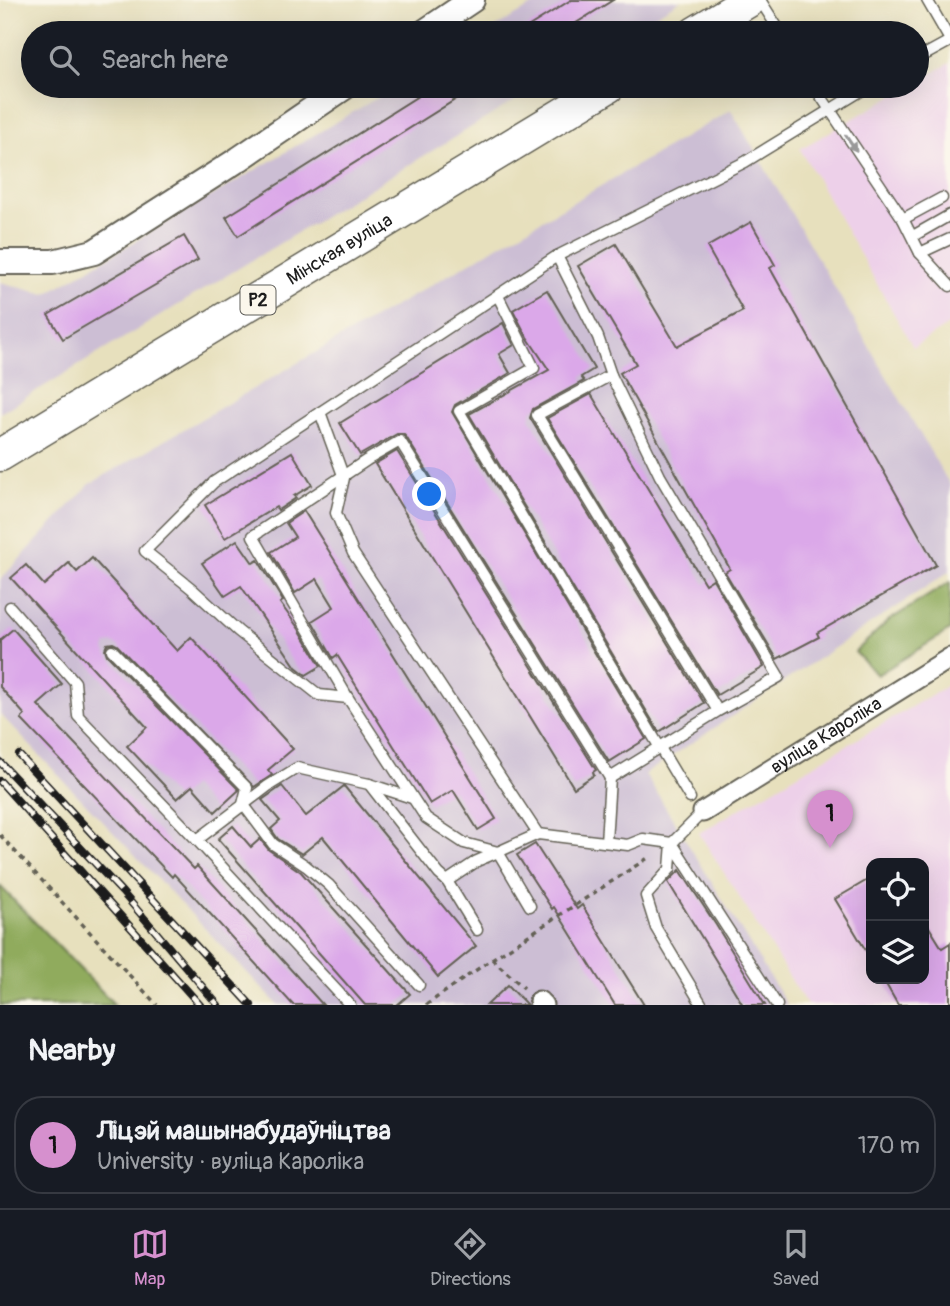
<!DOCTYPE html>
<meta charset="utf-8">
<style>
:root{--surface:#171b24;--page:#242831;--text:#f1f3f6;--muted:#9ea1a6;--line:#363941;--accent:#d690ce}
body{margin:0;font-family:Pangolin,sans-serif;background:var(--page);color:var(--text)}
.controls{position:absolute;right:21px;bottom:21px;display:grid;overflow:hidden;border-radius:14px;box-shadow:0 7px 28px #0002}
.controls button{width:63px;height:63px;display:grid;place-items:center;padding:0;border:0;border-bottom:2px solid var(--line);background:var(--surface);color:var(--text);font:35px sans-serif}
.you{position:absolute;left:430px;top:495px;width:24px;height:24px;margin:-18px;border:5px solid #fff;border-radius:50%;background:#1a73e8;box-shadow:0 0 0 10px #1a73e833}
.badge{display:grid;place-items:center;width:46px;height:46px;border-radius:50%;background:var(--accent);color:#111;font-size:23px;font-weight:700}
.pin{position:absolute;translate:-50% -58px;filter:drop-shadow(0 2px 4px #0008)}
.pin::after{content:'';position:absolute;top:37px;width:24px;height:21px;background:inherit;clip-path:polygon(0 0,100% 0,50% 100%)}
.list{margin:0;padding:0;list-style:none}
h2{display:flex;justify-content:space-between;align-items:center;height:91px;margin:0;padding:0 28px;font-size:30px}
h2 small{font-size:23px;font-weight:400;color:var(--muted)}
.list li{display:grid;grid-template-columns:46px 1fr auto;gap:21px;align-items:center;box-sizing:border-box;height:98px;margin:0 14px 14px;padding:0 14px;border:2px solid var(--line);border-radius:28px}
.list b{display:block;font-size:26px;white-space:nowrap}
.list p{margin:0;font-size:23px;white-space:nowrap;color:var(--muted)}
.list em{font-size:23px;font-style:normal;color:var(--muted)}
.icon{flex:none;width:38px;height:38px;fill:none;stroke:currentColor;stroke-width:2;stroke-linecap:round;stroke-linejoin:round}
.map{position:relative;flex:none;width:950px;height:1005px;overflow:hidden}
.search{position:absolute;background:var(--surface);box-shadow:0 7px 28px #0002;left:21px;right:21px;top:21px;height:77px;display:flex;align-items:center;gap:18px;box-sizing:border-box;padding:0 24px;border-radius:38px;color:var(--muted);font-size:26px}
.sheet{height:203px;background:var(--surface)}
nav{display:flex;justify-content:space-around;align-items:center;box-sizing:border-box;height:98px;border-top:2px solid var(--line);background:var(--surface);font-size:19px;color:var(--muted)}
nav a{display:grid;justify-items:center;gap:4px}
nav .on{color:var(--accent)}
.map>svg:first-child{display:block}
</style>
<div class="map">
<svg width="950" height="1005" viewBox="0 0 950 1005">
<rect width="100%" height="100%" fill="#fbf7ec"/>
<filter id="ink" filterUnits="userSpaceOnUse"><feTurbulence type="fractalNoise" baseFrequency=".0143" numOctaves="2"/><feDisplacementMap in="SourceGraphic" scale="14" xChannelSelector="R" yChannelSelector="G"/><feConvolveMatrix kernelMatrix="1 2 1 2 8 2 1 2 1" color-interpolation-filters="sRGB"/></filter>
<filter id="wash" filterUnits="userSpaceOnUse"><feTurbulence type="fractalNoise" baseFrequency=".00686" numOctaves="4" result="noise"/><feDisplacementMap in="SourceGraphic" scale="28" xChannelSelector="R" yChannelSelector="G"/><feGaussianBlur stdDeviation="1.57" result="paint"/><feColorMatrix in="noise" values="0 0 0 0 0 0 0 0 0 0 0 0 0 0 0 0 0 1.4 0 .05"/><feComposite in="paint" operator="in"/></filter>
<g filter="url(#wash)">
<rect width="100%" height="100%" fill="#e7e0bd"/>
<g fill="#edd0e9" fill-rule="evenodd">
<polygon points="950,63 950,324 913,347 800,149 910,86 917,86 917,82"/>
<path d="M950,684V1005H807L699,833ZM871,863H924V979H871Z"/>
</g>
<g fill="#ccbed4">
<polygon points="542,0 681,0 626,33 486,33"/>
<polygon points="397,86 539,86 0,413 0,282 46,294"/>
<polygon points="731,110 950,485 950,571 645,774 787,1005 278,1005 0,714 0,580 90,484"/>
</g>
<g fill="#90ab5d" stroke="#56643c" stroke-width="2">
<polygon points="950,582 950,630 877,675 855,652 888,621"/>
<polygon points="0,886 115,1005 0,1005"/>
</g>
<g id="blocks">
<g fill="#dba8e9">
<polygon points="571,0 613,0 560,33 518,33"/>
<polygon points="434,86 477,86 238,236 226,217"/>
<polygon points="751,222 775,265 770,268 936,565 817,633 819,637 777,659 725,572 730,569 620,373 636,364 578,266 616,244 677,346 743,311 707,247"/>
<polygon points="184,236 198,260 63,339 48,315"/>
<polygon points="547,290 594,369 581,377 584,381 533,409 530,418 704,703 659,732 469,414 549,370 527,337 513,310"/>
<polygon points="503,323 514,345 499,354 510,373 455,405 452,412 646,739 609,762 406,437 403,434 397,434 360,455 340,423"/>
<polygon points="591,394 705,584 713,579 764,667 717,695 547,418"/>
<polygon points="397,451 596,770 593,772 594,775 574,788 375,464"/>
<polygon points="292,452 312,485 294,496 296,498 278,510 276,507 225,538 205,505"/>
<polygon points="304,511 496,819 478,830 453,790 430,804 337,655 333,658 312,621 334,607 317,579 295,593 271,552 295,537 286,523"/>
<polygon points="237,540 253,563 258,560 283,601 280,603 299,629 321,666 306,675 296,667 241,586 225,596 202,563"/>
<polygon points="92,558 177,651 191,637 293,749 268,770 272,775 254,787 117,645 113,643 107,644 105,649 107,655 239,790 215,812 192,786 177,799 127,746 147,727 11,578 26,565 44,585 69,563 77,572"/>
<polygon points="13,629 62,684 38,705 194,869 197,866 323,1005 293,1005 174,874 172,877 21,719 25,715 0,687 0,640"/>
<polygon points="282,786 306,816 344,786 476,946 438,977 323,837 302,854 278,839 271,829 280,821 262,800"/>
<polygon points="233,826 251,847 260,839 269,850 301,872 410,994 397,1005 365,1005 218,839"/>
<polygon points="535,844 577,909 582,905 644,1005 615,1005 554,907 552,909 517,855"/>
<polygon points="680,870 716,925 765,1005 743,1005 668,882"/>
<polygon points="871,878 871,959 835,899"/>
<polygon points="924,919 942,948 950,943 950,1005 898,1005 883,979 924,979"/>
<polygon points="508,985 527,1005 487,1005"/>
</g>
</g>
</g>
<g filter="url(#ink)">
<use href="#blocks" fill-opacity="0" stroke="#636154" stroke-width="2"/>
<g fill="none" stroke-linecap="round" stroke-linejoin="round">
<defs>
<g id="service">
<polyline points="760,0 781,33"/>
<polyline points="927,0 950,40"/>
<polyline points="917,59 950,41"/>
<polyline points="814,86 903,219 920,253 950,286"/>
<polyline points="903,219 942,198"/>
<polyline points="913,236 950,215"/>
<polyline points="920,253 950,239"/>
<polyline points="557,256 598,337 611,375"/>
<polyline points="498,296 534,368 459,411 690,798"/>
<polyline points="320,412 344,478 336,513 353,553 538,834 628,845 643,839 672,843 670,869 646,896 656,928 702,1005"/>
<polyline points="10,607 75,682 78,716 197,840 268,786 297,768 369,784 412,798"/>
<polyline points="112,650 247,788 243,804 273,844 306,866 329,885 419,985"/>
<polyline points="348,698 253,536 367,460 400,441 610,778 718,711 779,677 660,476 611,375 537,415 718,711"/>
<polyline points="369,784 439,874 447,881 477,861 498,852 530,906"/>
<polyline points="703,812 672,843 777,1005"/>
<polyline points="538,834 498,852 464,843 426,818 348,698 319,695 238,631 191,588 145,551 214,482 557,256 745,162 869,86"/>
<polyline points="197,840 350,1005"/>
<polyline points="606,842 610,778"/>
<polyline points="447,881 477,930"/>
</g>
<g id="minor">
<path id="s1" d="M703,812L950,658"/>
<polyline points="539,1001 543,1005"/>
</g>
<g id="tertiary">
<polyline points="423,33 472,0"/>
<polyline points="0,262 53,262 94,252 239,159 346,86"/>
</g>
<g id="primary">
<polyline points="695,33 750,0"/>
<path id="s2" d="M0,455L609,86"/>
</g>
</defs>
<use href="#service" stroke="#636154" stroke-width="13"/>
<use href="#minor" stroke="#636154" stroke-width="23"/>
<use href="#tertiary" stroke="#636154" stroke-width="28"/>
<use href="#primary" stroke="#636154" stroke-width="35"/>
<g stroke="#636154" stroke-width="3.5" stroke-dasharray="5 5" stroke-linecap="butt">
<polyline points="0,835 157,1005"/>
<polyline points="492,959 524,988"/>
<polyline points="426,1005 492,959 651,856"/>
</g>
<use href="#service" stroke="#fff" stroke-width="10"/>
<use href="#minor" stroke="#fff" stroke-width="19"/>
<use href="#tertiary" stroke="#fff" stroke-width="24"/>
<use href="#primary" stroke="#fff" stroke-width="32"/>
<defs>
<g id="rail">
<polyline points="19,755 251,1005"/>
<polyline points="0,762 122,892 218,1005"/>
<polyline points="0,781 200,1005"/>
</g>
</defs>
<use href="#rail" stroke="#1c1c1c" stroke-width="8"/>
<use href="#rail" stroke="#fbf7ec" stroke-width="5" stroke-dasharray="16" stroke-linecap="butt"/>
</g>
<defs><path id="oneway-solid" d="M-6-.8H1V-3.2L6.5 0L1 3.2V.8H-6Z" transform="scale(1.75)"/></defs>
<use fill="#999" href="#oneway-solid" transform="translate(851 143) rotate(55)"/>
</g>
<g text-anchor="middle" dominant-baseline="central" stroke-width="5" stroke-linejoin="round" paint-order="stroke">
<rect fill="#fbf7ec" stroke="#5f5e5a" stroke-width="2" x="240.5" y="285.5" width="35" height="29" rx="5"/>
<g font-size="18" font-weight="bold" fill="#1c1c1c">
<text x="258" y="300">Р2</text>
</g>
<g font-size="19" fill="#1c1c1c" stroke="#fbf7ec">
<text stroke="none"><textPath href="#s2" startOffset="397">Мінская вуліца</textPath></text>
<text stroke="none"><textPath href="#s1" startOffset="145">вуліца Кароліка</textPath></text>
</g>
</g>
</svg>
<div class="controls">
<button><svg class="icon" aria-label="locate" viewBox="0 0 24 24"><circle cx="12" cy="12" r="6"/><path d="M12 2v4M12 18v4M2 12h4M18 12h4"/></svg></button>
<button><svg class="icon" aria-label="layers" viewBox="0 0 24 24"><path d="M12 4l9 5-9 5-9-5zM3 14l9 5 9-5"/></svg></button>
</div>
<div class="you"></div>
<div class="pin badge" style="left:830px;top:848px">1</div>
<div class="search"><svg class="icon" aria-label="search" viewBox="0 0 24 24"><circle cx="10" cy="10" r="6"/><path d="M15 15l6 6"/></svg>Search here</div>
</div>
<section class="sheet">
<h2>Nearby<small></small></h2>
<ul class="list">
<li><span class="badge">1</span><div><b>Ліцэй машынабудаўніцтва</b><p>University · вуліца Кароліка</p></div><em>170 m</em></li>
</ul>
</section>
<nav>
<a class="on"><svg class="icon" aria-label="map" viewBox="0 0 24 24"><path d="M3 6l6-2 6 2 6-2v14l-6 2-6-2-6 2zM9 4v14M15 6v14"/></svg>Map</a>
<a><svg class="icon" aria-label="directions" viewBox="0 0 24 24"><path d="M12 3l9 9-9 9-9-9zM9 14v-3h6M13 9l2 2-2 2"/></svg>Directions</a>
<a><svg class="icon" aria-label="saved" viewBox="0 0 24 24"><path d="M7 4h10v16l-5-4-5 4z"/></svg>Saved</a>
</nav>
